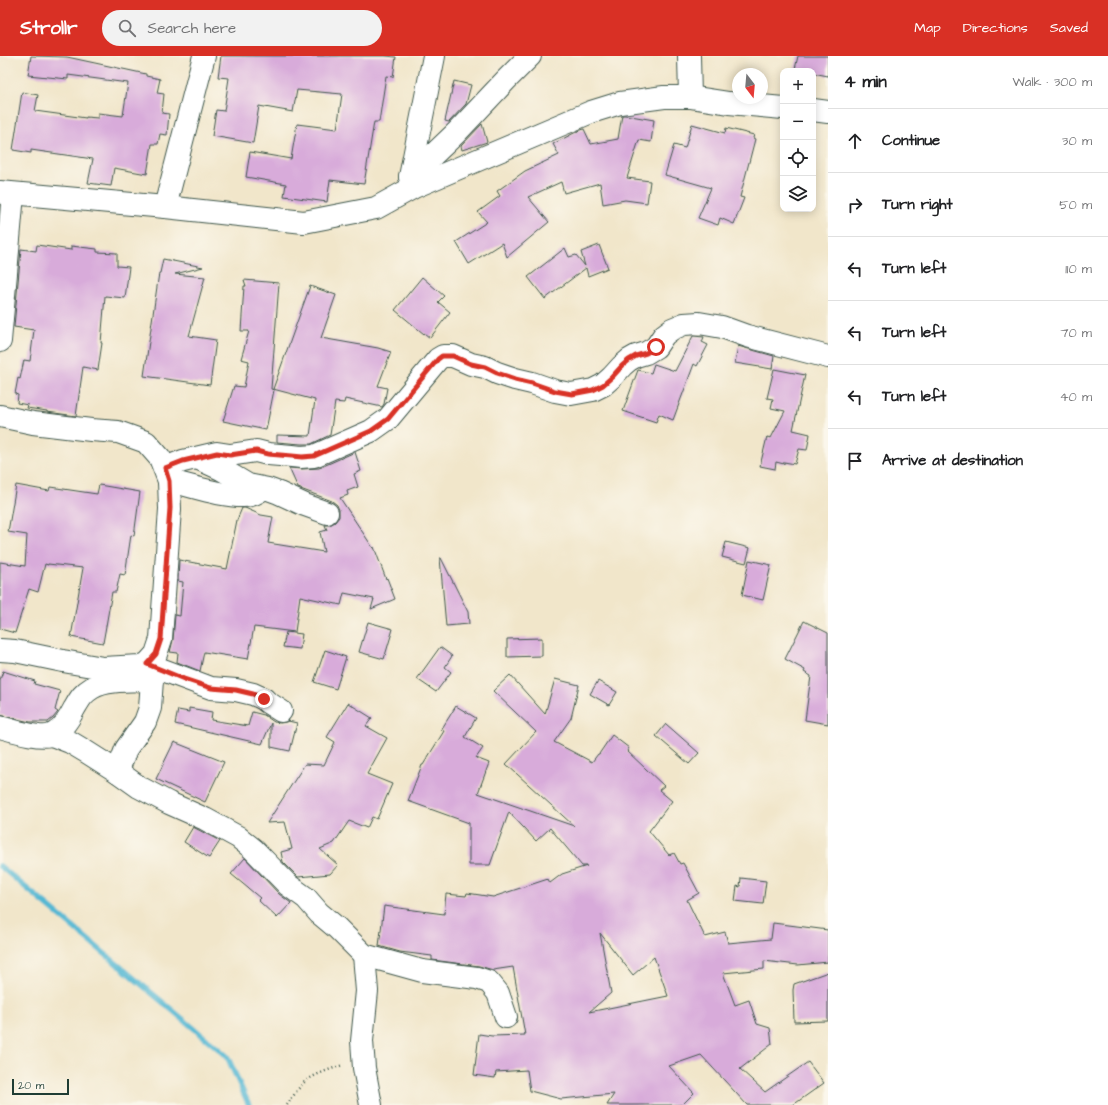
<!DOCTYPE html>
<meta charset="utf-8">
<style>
:root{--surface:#fff;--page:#f2f2f2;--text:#202124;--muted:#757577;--line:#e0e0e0;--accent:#d93025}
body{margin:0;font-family:"Architects Daughter",sans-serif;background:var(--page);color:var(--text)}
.controls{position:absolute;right:12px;top:12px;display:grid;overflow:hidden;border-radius:8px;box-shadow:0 2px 10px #0003}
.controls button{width:36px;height:36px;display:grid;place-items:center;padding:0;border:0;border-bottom:1px solid var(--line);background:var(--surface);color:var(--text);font:20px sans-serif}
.compass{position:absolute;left:732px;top:12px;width:36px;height:36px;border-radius:50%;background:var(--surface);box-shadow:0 2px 10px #0003;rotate:164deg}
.scale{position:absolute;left:12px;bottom:10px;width:57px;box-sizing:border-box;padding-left:4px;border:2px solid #1f3d34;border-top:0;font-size:11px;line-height:14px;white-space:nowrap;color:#1f3d34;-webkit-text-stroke:3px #fbf7ec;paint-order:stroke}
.stop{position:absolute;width:12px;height:12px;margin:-9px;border:3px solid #d93025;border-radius:50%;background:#fff}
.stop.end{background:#d93025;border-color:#fff;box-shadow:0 1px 4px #0008}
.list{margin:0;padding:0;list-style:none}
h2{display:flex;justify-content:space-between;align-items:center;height:52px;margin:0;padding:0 16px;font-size:17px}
h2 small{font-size:13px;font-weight:400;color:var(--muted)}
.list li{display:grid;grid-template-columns:26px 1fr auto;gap:12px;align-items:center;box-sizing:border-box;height:64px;padding:0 16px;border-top:1px solid var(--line)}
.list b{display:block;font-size:15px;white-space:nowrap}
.list em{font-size:13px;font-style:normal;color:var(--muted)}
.icon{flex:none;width:22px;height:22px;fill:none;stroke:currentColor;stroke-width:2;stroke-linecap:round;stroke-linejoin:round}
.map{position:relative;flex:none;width:828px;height:1049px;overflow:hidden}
header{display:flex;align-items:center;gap:24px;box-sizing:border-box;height:56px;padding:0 20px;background:var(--accent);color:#fff}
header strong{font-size:19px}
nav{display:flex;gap:22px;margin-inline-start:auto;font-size:14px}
.search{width:280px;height:36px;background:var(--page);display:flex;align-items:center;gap:10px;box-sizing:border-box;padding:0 14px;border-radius:22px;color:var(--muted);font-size:15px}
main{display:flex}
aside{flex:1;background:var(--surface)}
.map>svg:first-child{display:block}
</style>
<header>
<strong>Strollr</strong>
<div class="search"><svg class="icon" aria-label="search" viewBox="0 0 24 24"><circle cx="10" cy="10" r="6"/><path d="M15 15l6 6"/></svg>Search here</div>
<nav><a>Map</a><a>Directions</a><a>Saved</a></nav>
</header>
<main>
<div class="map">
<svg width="828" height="1049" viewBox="0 0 828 1049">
<rect width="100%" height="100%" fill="#fbf7ec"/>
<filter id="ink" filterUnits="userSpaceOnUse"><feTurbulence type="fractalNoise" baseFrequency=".025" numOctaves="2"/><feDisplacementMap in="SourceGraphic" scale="8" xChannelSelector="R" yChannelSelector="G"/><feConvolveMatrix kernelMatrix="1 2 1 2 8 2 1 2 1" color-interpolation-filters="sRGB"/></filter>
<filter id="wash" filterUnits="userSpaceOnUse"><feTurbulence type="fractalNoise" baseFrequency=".012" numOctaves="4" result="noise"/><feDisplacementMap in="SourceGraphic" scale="16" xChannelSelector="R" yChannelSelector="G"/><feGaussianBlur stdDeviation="0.9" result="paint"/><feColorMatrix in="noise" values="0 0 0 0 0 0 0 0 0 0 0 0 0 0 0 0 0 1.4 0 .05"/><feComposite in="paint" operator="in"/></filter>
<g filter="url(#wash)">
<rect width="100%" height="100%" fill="#f1e6ca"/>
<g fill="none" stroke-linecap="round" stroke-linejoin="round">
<polyline stroke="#54b8d3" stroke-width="5.5" points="0,810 227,1000 249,1049"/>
</g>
<g id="blocks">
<g fill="#d8abda" fill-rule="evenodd">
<polygon points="31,0 67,1 146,18 146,20 160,23 157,37 164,38 162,57 169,58 167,79 160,78 158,88 152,88 147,118 114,112 111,130 88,127 93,103 31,94 31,97 13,94 22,36 38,39 35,55 86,62 86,61 98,62 98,57 123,60 128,27 68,19 68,23 28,19"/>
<polygon points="221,0 385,0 396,1 393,21 386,20 379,66 374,66 364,128 330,124 327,146 284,140 286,128 246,121 250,96 291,103 297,68 337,73 342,38 297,34 293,56 259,50 253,87 212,80 216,54 224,55 229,22 218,21"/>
<polygon points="798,0 828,0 828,20 813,17 813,15 804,15 795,13"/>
<polygon points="454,25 471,29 466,48 449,66 445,65"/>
<polygon points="622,59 625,59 654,64 651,86 639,84 627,122 650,125 647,147 625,144 603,148 600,127 564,137 561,126 528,141 549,166 507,201 502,187 469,208 456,186 487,166 478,156 500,140 497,135 525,115 559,99 553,88 578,75 584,73 591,88 618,83"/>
<polygon points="482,68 487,86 462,94 461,90"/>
<polygon points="692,68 725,77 726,72 754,79 753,82 755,83 740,141 744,142 734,168 720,162 718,169 698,162 711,132 665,119 674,89 685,92"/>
<polygon points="37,189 71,194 71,190 97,193 97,196 117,197 117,210 129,211 125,242 105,240 101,287 102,287 98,314 83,311 76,360 47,356 47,355 27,352 28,349 17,347 18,339 15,338 18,322 20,323 24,304 30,305 34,274 14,271 21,193 36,195"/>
<polygon points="599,189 608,212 588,220 586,212 545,243 528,221 565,192 569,201 576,199 585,210 581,196"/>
<polygon points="163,203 203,211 175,218 205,221 189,280 216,284 210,329 144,320 159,217 160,217"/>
<polygon points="422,221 444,240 438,246 450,256 430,282 424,277 424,278 395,254"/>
<polygon points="244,224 279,227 271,333 274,334 266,374 223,365 234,330 244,331 249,305 241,303 249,275 241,275 244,230 246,230"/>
<polygon points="310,230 336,239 321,282 378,292 391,296 378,330 387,332 384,348 382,351 345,343 344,347 335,346 330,379 311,388 301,388 277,386 277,379 310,380 315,344 273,333"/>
<polygon points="693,280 704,281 702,286 708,289 697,310 694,308 673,364 659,358 656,366 623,355 638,314 651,317 654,308 675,315"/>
<polygon points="738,290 774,300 772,313 735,307"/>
<polygon points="774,313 805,319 793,374 810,378 807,394 799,393 795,408 784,406 784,408 776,406 775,413 760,410 767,381 771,382 785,355 771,352 773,343 767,342"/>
<polygon points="355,396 361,415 354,418 358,431 347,435 348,439 340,442 373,492 374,491 386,523 387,522 395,543 371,553 374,543 344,537 341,549 300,540 295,576 254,571 248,603 204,596 200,615 177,606 178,597 170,596 173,584 175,559 180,560 183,526 178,525 179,504 227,513 237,464 242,452 245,452 261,459 273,461 268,487 324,496 320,476 327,474 325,469 330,469 335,466 339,461 339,454 337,449 332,445 298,432 289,412 302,413 319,412"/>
<polygon points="16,429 49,435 50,431 97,438 99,429 140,436 134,480 131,479 125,519 120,518 116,536 112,536 103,587 71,581 83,512 48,508 48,509 45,508 38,536 29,533 15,577 0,573 0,506 25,510 27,479 8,476"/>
<polygon points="726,486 750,492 746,507 722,501"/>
<polygon points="440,502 441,502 468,556 469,568 446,570"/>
<polygon points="749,504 771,509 763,544 742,539"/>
<polygon points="804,565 828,577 828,668 805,664 811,620 804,616 805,614 785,603"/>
<polygon points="368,566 393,573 384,603 359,596"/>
<polygon points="286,576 302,578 300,593 283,591"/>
<polygon points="542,582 542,600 507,601 507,583"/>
<polygon points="440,591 452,600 445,611 451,616 436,636 417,623"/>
<polygon points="325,594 346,601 336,633 314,626"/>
<polygon points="3,615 35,625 34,628 60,635 55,654 58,656 53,662 48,666 30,666 0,659 0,624"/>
<path d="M510,619L545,658L555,623L579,629L571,662L554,686L592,706L598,698H599L612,679L629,692L627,695L664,730L659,734L672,745L649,775L669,799L674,797L680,808L683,807L699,837L687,844L705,881L725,876L728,887L771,883L773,867L828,874V906L798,909L764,905V913L723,917L735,949L749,944L757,968L770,972L772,988L740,1013L765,1036L808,1006L824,1027L793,1049H747L701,999L669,1010L694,1037L682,1049H607L614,1038L561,1043L530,1035L527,1014L496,1016L495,1022L474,1019L479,978L492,980L525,979L513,911L493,914L479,910L432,904V900L400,896L379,890L384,850L444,858L446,838L466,840L467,837L493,841L548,823L550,827L562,818L587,810H582L550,772L536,785L509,756L490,809H469V767L408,745L422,709H423L444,675L441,674L456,650L476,662L465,681L483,692L476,702L489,707L478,737L574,770L506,708L536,676L493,635ZM600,877L633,919L654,901L668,940L589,956L611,937Z"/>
<polygon points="598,625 617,636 609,649 590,638"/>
<polygon points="348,647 372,662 366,670 387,682 367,718 392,728 377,763 372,761 367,772 349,765 334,787 320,793 338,809 330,818 298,821 283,806 281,796 292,793 285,766 267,767 305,708 324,709 335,686 327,681"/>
<polygon points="189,652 212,656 211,664 248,670 252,656 264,659 274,666 280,667 286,666 288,665 297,667 290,695 271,691 271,667 262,688 175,668 178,654 189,656"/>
<polygon points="666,668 699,697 689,708 656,680"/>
<polygon points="174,686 224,706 205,746 156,723"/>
<polygon points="193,771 220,785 209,802 184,786"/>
<polygon points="245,802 279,838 291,847 277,862 258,844 260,842 231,818"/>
<polygon points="741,822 766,825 763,848 735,845 737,830 740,831"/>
<polygon points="828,916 828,965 794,966 793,934 794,928"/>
</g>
</g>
</g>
<g filter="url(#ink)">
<use href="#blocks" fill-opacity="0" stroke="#3e564a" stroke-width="1"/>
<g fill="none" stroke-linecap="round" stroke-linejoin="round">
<defs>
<g id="minor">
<polyline points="689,0 690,41"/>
<polyline points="813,54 828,56"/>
<polyline points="410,121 456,77 506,24 530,0"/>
<polyline points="411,123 410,121 434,0"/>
<polyline points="0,136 165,151 304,166 376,152 414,131 591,56 620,47 664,41 690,41 729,47 783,52"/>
<polyline points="165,151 204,0"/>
<polyline points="0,285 13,138"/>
<polyline points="0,360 33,367 91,374 118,376 146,386 160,402 169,425 170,453 161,583 156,598 147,608 140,610 103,612 63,605 15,595 0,594"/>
<polyline points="197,402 221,413 248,429 268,433 279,437 305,449 327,457"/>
<polyline points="165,412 183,405 217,397 230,399 256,395 268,398 292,400 301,401 314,400 371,375 388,363 438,303 443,300 453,300 471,308 485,311 497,317 515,323 532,327 555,335 571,338 593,334 603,329 612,321 622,310 629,304 636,300 646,297 656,291 664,279 672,273 684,268 699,267 722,271 747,280 828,301"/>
<path d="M169,425C193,430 219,440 243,440C250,440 256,438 261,434"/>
<polyline points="147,608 211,632 236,634 253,638 264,643 267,646 281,655"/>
<path d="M0,671C11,674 43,684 53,678C62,674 70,661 74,653C80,643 82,638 92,632C107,623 134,625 152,624"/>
<polyline points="52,679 70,686 85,695 118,716 139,731 169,747 205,763 238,781 253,793 288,829 306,842 319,857 337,872 364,899 422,915 477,922 489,926 498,937 506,961"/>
<polyline points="118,716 120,709 126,693 145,666 150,652 152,624 156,612"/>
<polyline points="364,899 367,935 362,985 364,1012 371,1049"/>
</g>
</defs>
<use href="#minor" stroke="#3e564a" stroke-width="24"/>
<path stroke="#3e564a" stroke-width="2.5" stroke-dasharray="1 3" stroke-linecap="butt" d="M287,1049C293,1041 299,1030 307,1024C318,1017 331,1013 343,1009"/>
<use href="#minor" stroke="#fff" stroke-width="22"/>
</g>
</g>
<g fill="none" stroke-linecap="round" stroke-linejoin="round" filter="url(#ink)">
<polyline stroke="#d93025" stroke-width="5" points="264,643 253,638 236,634 211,632 184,623 147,608 156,598 161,583 170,452 169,425 165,412 183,405 217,397 230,399 256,395 268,398 292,400 302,401 314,400 371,375 388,363 438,303 442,300 453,300 471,308 485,311 497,317 515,323 532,327 555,335 572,338 593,334 603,329 612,321 622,310 629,304 636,300 646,297 656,291"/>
</g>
</svg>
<div class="controls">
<button>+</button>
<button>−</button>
<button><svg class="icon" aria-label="locate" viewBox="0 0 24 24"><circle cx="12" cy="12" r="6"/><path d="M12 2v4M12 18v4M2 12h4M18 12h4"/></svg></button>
<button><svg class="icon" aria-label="layers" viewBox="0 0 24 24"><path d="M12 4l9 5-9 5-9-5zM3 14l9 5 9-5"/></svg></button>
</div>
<svg class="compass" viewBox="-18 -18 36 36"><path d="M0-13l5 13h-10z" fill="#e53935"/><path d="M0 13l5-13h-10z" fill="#757577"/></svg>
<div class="scale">20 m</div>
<div class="stop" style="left:656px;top:291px"></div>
<div class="stop end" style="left:264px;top:643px"></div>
</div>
<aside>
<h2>4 min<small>Walk · 300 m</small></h2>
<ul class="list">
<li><svg class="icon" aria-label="ahead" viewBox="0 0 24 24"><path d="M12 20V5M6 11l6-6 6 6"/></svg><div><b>Continue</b></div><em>30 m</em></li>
<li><svg class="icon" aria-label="right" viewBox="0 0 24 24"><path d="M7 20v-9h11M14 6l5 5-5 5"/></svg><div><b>Turn right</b></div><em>50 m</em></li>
<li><svg class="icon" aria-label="left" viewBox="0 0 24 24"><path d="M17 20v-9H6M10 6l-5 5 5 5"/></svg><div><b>Turn left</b></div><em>110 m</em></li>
<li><svg class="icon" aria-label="left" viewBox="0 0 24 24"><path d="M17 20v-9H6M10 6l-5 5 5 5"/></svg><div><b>Turn left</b></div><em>70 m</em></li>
<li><svg class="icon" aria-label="left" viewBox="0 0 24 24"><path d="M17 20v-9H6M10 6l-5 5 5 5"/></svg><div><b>Turn left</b></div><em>40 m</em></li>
<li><svg class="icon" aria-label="arrive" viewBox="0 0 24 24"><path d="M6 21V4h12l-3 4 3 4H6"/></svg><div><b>Arrive at destination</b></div></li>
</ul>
</aside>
</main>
